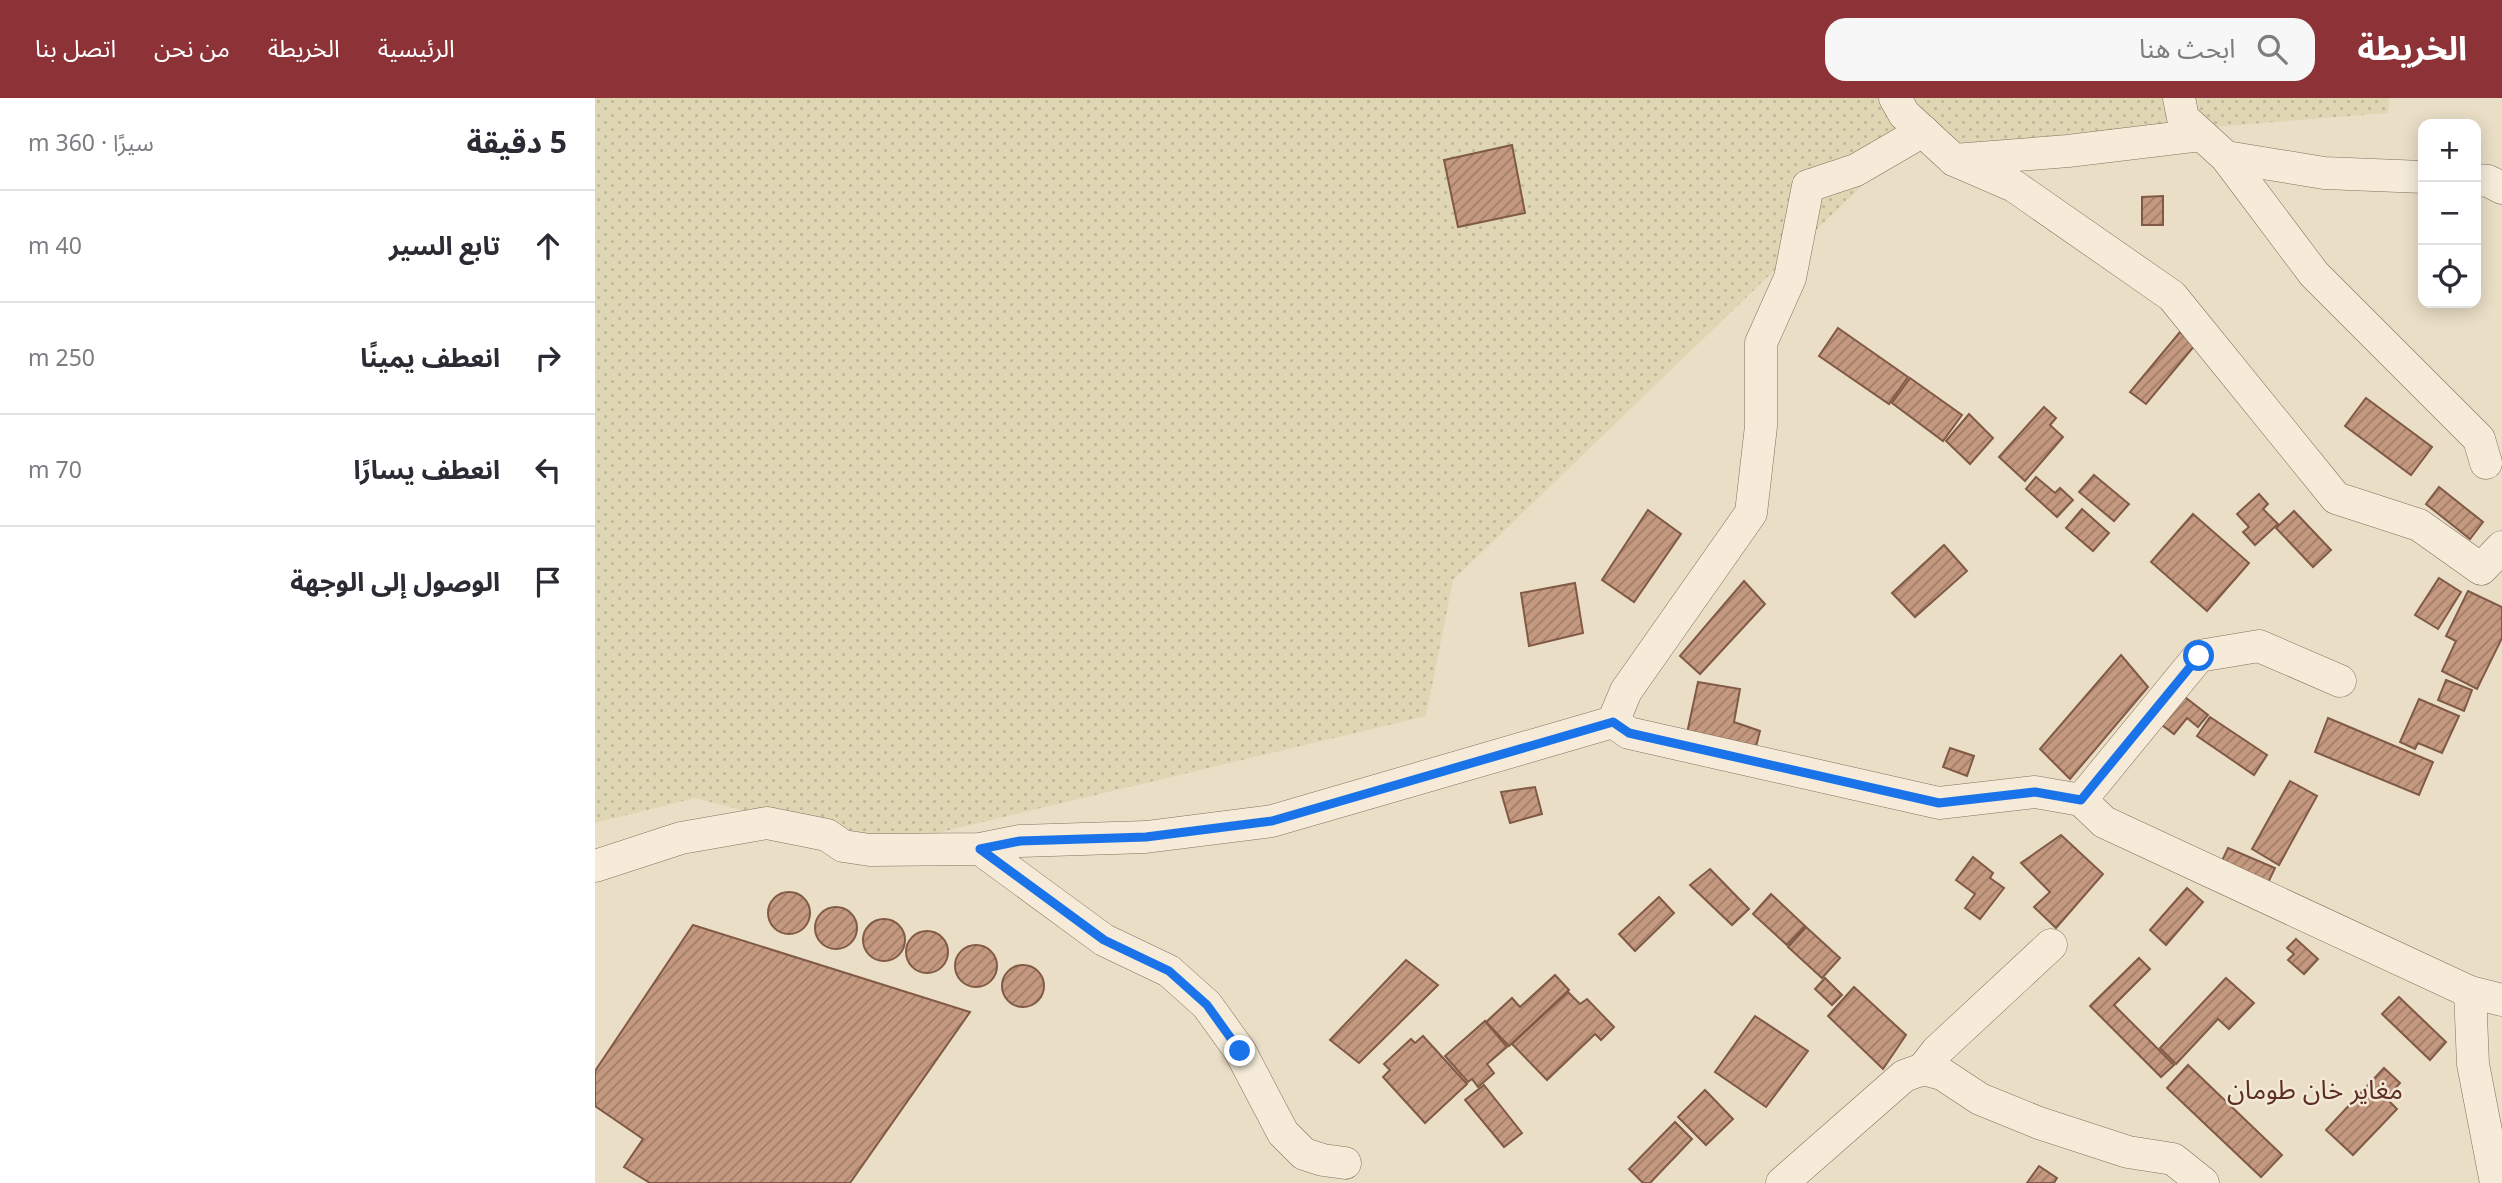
<!DOCTYPE html>
<html lang="ar">
<meta charset="utf-8">
<style>
:root{--surface:#fff;--page:#f7f7f7;--text:#2b2b33;--muted:#7c7c81;--line:#e1e1e2;--accent:#8d3338}
body{margin:0;font-family:Georgia,"Noto Sans Arabic",serif;background:var(--page);color:var(--text);direction:rtl}
.controls{position:absolute;right:21px;top:21px;display:grid;overflow:hidden;border-radius:14px;box-shadow:0 4px 18px #0003}
.controls button{width:63px;height:63px;display:grid;place-items:center;padding:0;border:0;border-bottom:2px solid var(--line);background:var(--surface);color:var(--text);font:35px sans-serif}
.stop{position:absolute;width:21px;height:21px;margin:-16px;border:5px solid #1a73e8;border-radius:50%;background:#fff}
.stop.end{background:#1a73e8;border-color:#fff;box-shadow:0 2px 7px #0008}
.list{margin:0;padding:0;list-style:none}
h2{display:flex;justify-content:space-between;align-items:center;height:91px;margin:0;padding:0 28px;font-size:30px}
h2 small{font-size:23px;font-weight:400;color:var(--muted)}
.list li{display:grid;grid-template-columns:46px 1fr auto;gap:21px;align-items:center;box-sizing:border-box;height:112px;padding:0 28px;border-top:2px solid var(--line)}
.list b{display:block;font-size:26px;white-space:nowrap}
.list em{font-size:23px;font-style:normal;color:var(--muted)}
.icon{flex:none;width:38px;height:38px;fill:none;stroke:currentColor;stroke-width:2;stroke-linecap:round;stroke-linejoin:round}
.map{position:relative;flex:none;width:1907px;height:1085px;overflow:hidden;direction:ltr}
header{display:flex;align-items:center;gap:42px;box-sizing:border-box;height:98px;padding:0 35px;background:var(--accent);color:#fff}
header strong{font-size:33px}
nav{display:flex;gap:38px;margin-inline-start:auto;font-size:24px}
.search{width:490px;height:63px;background:var(--page);display:flex;align-items:center;gap:18px;box-sizing:border-box;padding:0 24px;border-radius:21px;color:var(--muted);font-size:26px}
main{display:flex}
aside{flex:1;background:var(--surface)}
.map>svg:first-child{display:block}
</style>
<header>
<strong>الخريطة</strong>
<div class="search"><svg class="icon" aria-label="search" viewBox="0 0 24 24"><circle cx="10" cy="10" r="6"/><path d="M15 15l6 6"/></svg>ابحث هنا</div>
<nav><a>الرئيسية</a><a>الخريطة</a><a>من نحن</a><a>اتصل بنا</a></nav>
</header>
<main>
<div class="map">
<svg width="1907" height="1085" viewBox="0 0 1907 1085">
<defs>
<pattern id="farmland-dots" width="8" height="8" patternUnits="userSpaceOnUse" patternTransform="scale(1.75)"><rect width="8" height="8" fill="#dfd6b4"/><path d="M2 2h.1M6 6h.1" fill="none" stroke="#c0b89a" stroke-width="1.8" stroke-linecap="round"/></pattern>
<pattern id="building-hatch" width="6" height="6" patternUnits="userSpaceOnUse" patternTransform="scale(1.75)"><rect width="6" height="6" fill="#c4997f"/><path d="M-1 1l2-2M0 6l6-6M5 7l2-2" fill="none" stroke="#a07d68"/></pattern>
</defs>
<rect width="100%" height="100%" fill="#eadec6"/>
<polygon fill="url(#farmland-dots)" points="0,0 1794,0 1793,15 1302,54 858,482 831,618 287,748 100,700 0,725"/>
<g fill="url(#building-hatch)" stroke="#805a46" stroke-width="2">
<polygon points="917,47 930,115 863,129 849,62"/>
<polygon points="1568,98 1568,127 1547,127 1547,99"/>
<polygon points="1243,230 1313,279 1294,306 1224,258"/>
<polygon points="1585,234 1600,247 1551,306 1535,294"/>
<polygon points="1315,280 1367,317 1348,343 1297,305"/>
<polygon points="1771,300 1837,349 1816,377 1750,328"/>
<polygon points="1449,309 1461,320 1455,327 1468,339 1430,383 1404,359"/>
<polygon points="1374,316 1398,340 1375,366 1351,343"/>
<polygon points="1499,377 1534,406 1519,423 1484,394"/>
<polygon points="1441,379 1460,395 1465,390 1478,402 1462,419 1431,391"/>
<polygon points="1844,389 1888,424 1875,441 1831,406"/>
<polygon points="1664,396 1673,406 1668,411 1683,426 1660,447 1648,434 1654,429 1642,416"/>
<polygon points="1487,411 1514,435 1498,453 1471,430"/>
<polygon points="1053,412 1086,436 1039,504 1007,482"/>
<polygon points="1699,413 1736,452 1718,469 1681,430"/>
<polygon points="1598,416 1654,465 1612,513 1556,464"/>
<polygon points="1349,447 1372,473 1320,519 1297,495"/>
<polygon points="1844,480 1866,494 1843,531 1820,517"/>
<polygon points="1149,483 1170,506 1105,576 1085,558"/>
<polygon points="980,485 988,535 934,548 926,495"/>
<polygon points="1873,493 1907,509 1907,540 1882,591 1847,573 1861,543 1851,538"/>
<polygon points="1526,557 1553,589 1475,681 1445,651"/>
<polygon points="1851,582 1877,592 1869,613 1843,602"/>
<polygon points="1103,584 1145,591 1139,624 1165,633 1159,656 1091,640"/>
<polygon points="1586,596 1613,617 1603,629 1592,620 1579,636 1563,624"/>
<polygon points="1824,601 1864,618 1847,655 1823,645 1820,651 1805,644"/>
<polygon points="1615,619 1672,657 1659,677 1602,638"/>
<polygon points="1733,620 1838,664 1824,697 1720,654"/>
<polygon points="1355,650 1379,658 1372,678 1348,669"/>
<polygon points="1695,683 1722,698 1684,767 1657,751"/>
<polygon points="940,689 947,716 915,725 906,694"/>
<polygon points="1466,737 1508,776 1461,830 1439,809 1455,794 1426,765"/>
<polygon points="1633,750 1680,770 1671,789 1624,769"/>
<polygon points="1378,759 1398,775 1395,780 1409,790 1385,821 1370,810 1380,796 1361,782"/>
<polygon points="1115,771 1154,811 1137,827 1095,787"/>
<polygon points="1592,790 1608,804 1571,847 1555,832"/>
<circle cx="194" cy="815" r="21"/>
<polygon points="1176,796 1210,828 1192,847 1158,816"/>
<polygon points="1064,799 1079,815 1040,853 1024,836"/>
<circle cx="241" cy="830" r="21"/>
<circle cx="289" cy="842" r="21"/>
<polygon points="98,827 375,914 255,1085 55,1085 29,1069 48,1041 0,1008 0,973"/>
<polygon points="1211,829 1245,860 1227,880 1193,849"/>
<circle cx="332" cy="854" r="21"/>
<polygon points="1701,841 1723,861 1709,876 1693,862 1699,856 1692,850"/>
<circle cx="381" cy="868" r="21"/>
<polygon points="1544,860 1555,871 1519,907 1579,967 1566,979 1495,908"/>
<polygon points="811,862 843,887 764,965 735,942"/>
<circle cx="428" cy="888" r="21"/>
<polygon points="960,877 974,892 914,948 891,924 917,900 925,909"/>
<polygon points="1230,880 1247,897 1237,907 1220,891"/>
<polygon points="1631,880 1659,905 1634,931 1623,921 1581,966 1565,950"/>
<polygon points="1259,889 1311,937 1288,971 1233,918"/>
<polygon points="973,894 985,906 992,901 1019,929 1006,942 1000,936 952,982 917,946"/>
<polygon points="1804,899 1851,944 1835,962 1787,916"/>
<polygon points="1160,918 1213,953 1171,1009 1120,974"/>
<polygon points="890,923 912,949 892,966 899,975 883,989 877,981 873,984 850,958"/>
<polygon points="828,938 872,986 830,1025 788,979 795,972 789,966 816,941 820,945"/>
<polygon points="1593,967 1687,1057 1666,1079 1572,990"/>
<polygon points="1789,970 1805,985 1791,1000 1802,1011 1758,1057 1731,1032"/>
<polygon points="889,987 927,1035 909,1049 870,1002"/>
<polygon points="1110,992 1138,1021 1111,1047 1083,1019"/>
<polygon points="1080,1024 1097,1041 1055,1085 1048,1085 1034,1071"/>
<polygon points="1444,1068 1462,1080 1459,1085 1432,1085"/>
</g>
<g fill="none" stroke-linecap="round" stroke-linejoin="round">
<defs>
<g id="street">
<polyline points="1300,0 1309,16 1359,62 1473,53 1606,37"/>
<polyline points="1584,0 1588,20 1631,59 1719,176 1884,341 1891,365"/>
<polyline points="1631,59 1729,75 1828,79"/>
<polyline points="1359,62 1419,88 1577,198 1741,400 1824,427 1886,471 1907,449"/>
<polyline points="1881,82 1893,83 1907,90"/>
<polyline points="1018,624 1031,593 1156,415 1166,328 1166,245 1195,180 1213,88 1261,72 1328,33"/>
<polyline points="1486,702 1509,724 1875,894 1907,902"/>
<polyline points="385,751 509,842 574,873 612,907 645,953 688,1035 709,1056 728,1062 750,1065"/>
<polyline points="0,768 86,740 172,725 232,737 248,748 275,752 385,751 425,743 551,739 677,723 1018,624 1034,635 1344,705 1440,694 1486,702 1604,558 1664,548 1745,583"/>
<polyline points="1875,894 1878,966 1901,1085"/>
<polyline points="1328,971 1342,953 1456,847"/>
<polyline points="1187,1085 1309,978 1328,971 1347,976 1385,1001 1444,1025 1533,1054 1578,1061 1608,1085"/>
</g>
</defs>
<use href="#street" stroke="#83705d" stroke-width="33"/>
<use href="#street" stroke="#f5ebd8" stroke-width="32"/>
</g>
<g fill="none" stroke-linecap="round" stroke-linejoin="round">
<polyline stroke="#1a73e8" stroke-width="9" points="645,953 612,907 574,873 509,842 385,751 425,743 551,739 677,723 1018,624 1034,635 1344,705 1440,694 1486,702 1604,558"/>
</g>
<g text-anchor="middle" dominant-baseline="central" stroke-width="5" stroke-linejoin="round" paint-order="stroke">
<g font-size="26" fill="#5d2d23" stroke="#f2e8d5">
<text x="1720" y="992">مغاير خان طومان</text>
</g>
</g>
</svg>
<div class="controls">
<button>+</button>
<button>−</button>
<button><svg class="icon" aria-label="locate" viewBox="0 0 24 24"><circle cx="12" cy="12" r="6"/><path d="M12 2v4M12 18v4M2 12h4M18 12h4"/></svg></button>
</div>
<div class="stop" style="left:1604px;top:558px"></div>
<div class="stop end" style="left:645px;top:953px"></div>
</div>
<aside>
<h2>5 دقيقة<small>سيرًا · 360 m</small></h2>
<ul class="list">
<li><svg class="icon" aria-label="ahead" viewBox="0 0 24 24"><path d="M12 20V5M6 11l6-6 6 6"/></svg><div><b>تابع السير</b></div><em>40 m</em></li>
<li><svg class="icon" aria-label="right" viewBox="0 0 24 24"><path d="M7 20v-9h11M14 6l5 5-5 5"/></svg><div><b>انعطف يمينًا</b></div><em>250 m</em></li>
<li><svg class="icon" aria-label="left" viewBox="0 0 24 24"><path d="M17 20v-9H6M10 6l-5 5 5 5"/></svg><div><b>انعطف يسارًا</b></div><em>70 m</em></li>
<li><svg class="icon" aria-label="arrive" viewBox="0 0 24 24"><path d="M6 21V4h12l-3 4 3 4H6"/></svg><div><b>الوصول إلى الوجهة</b></div></li>
</ul>
</aside>
</main>
